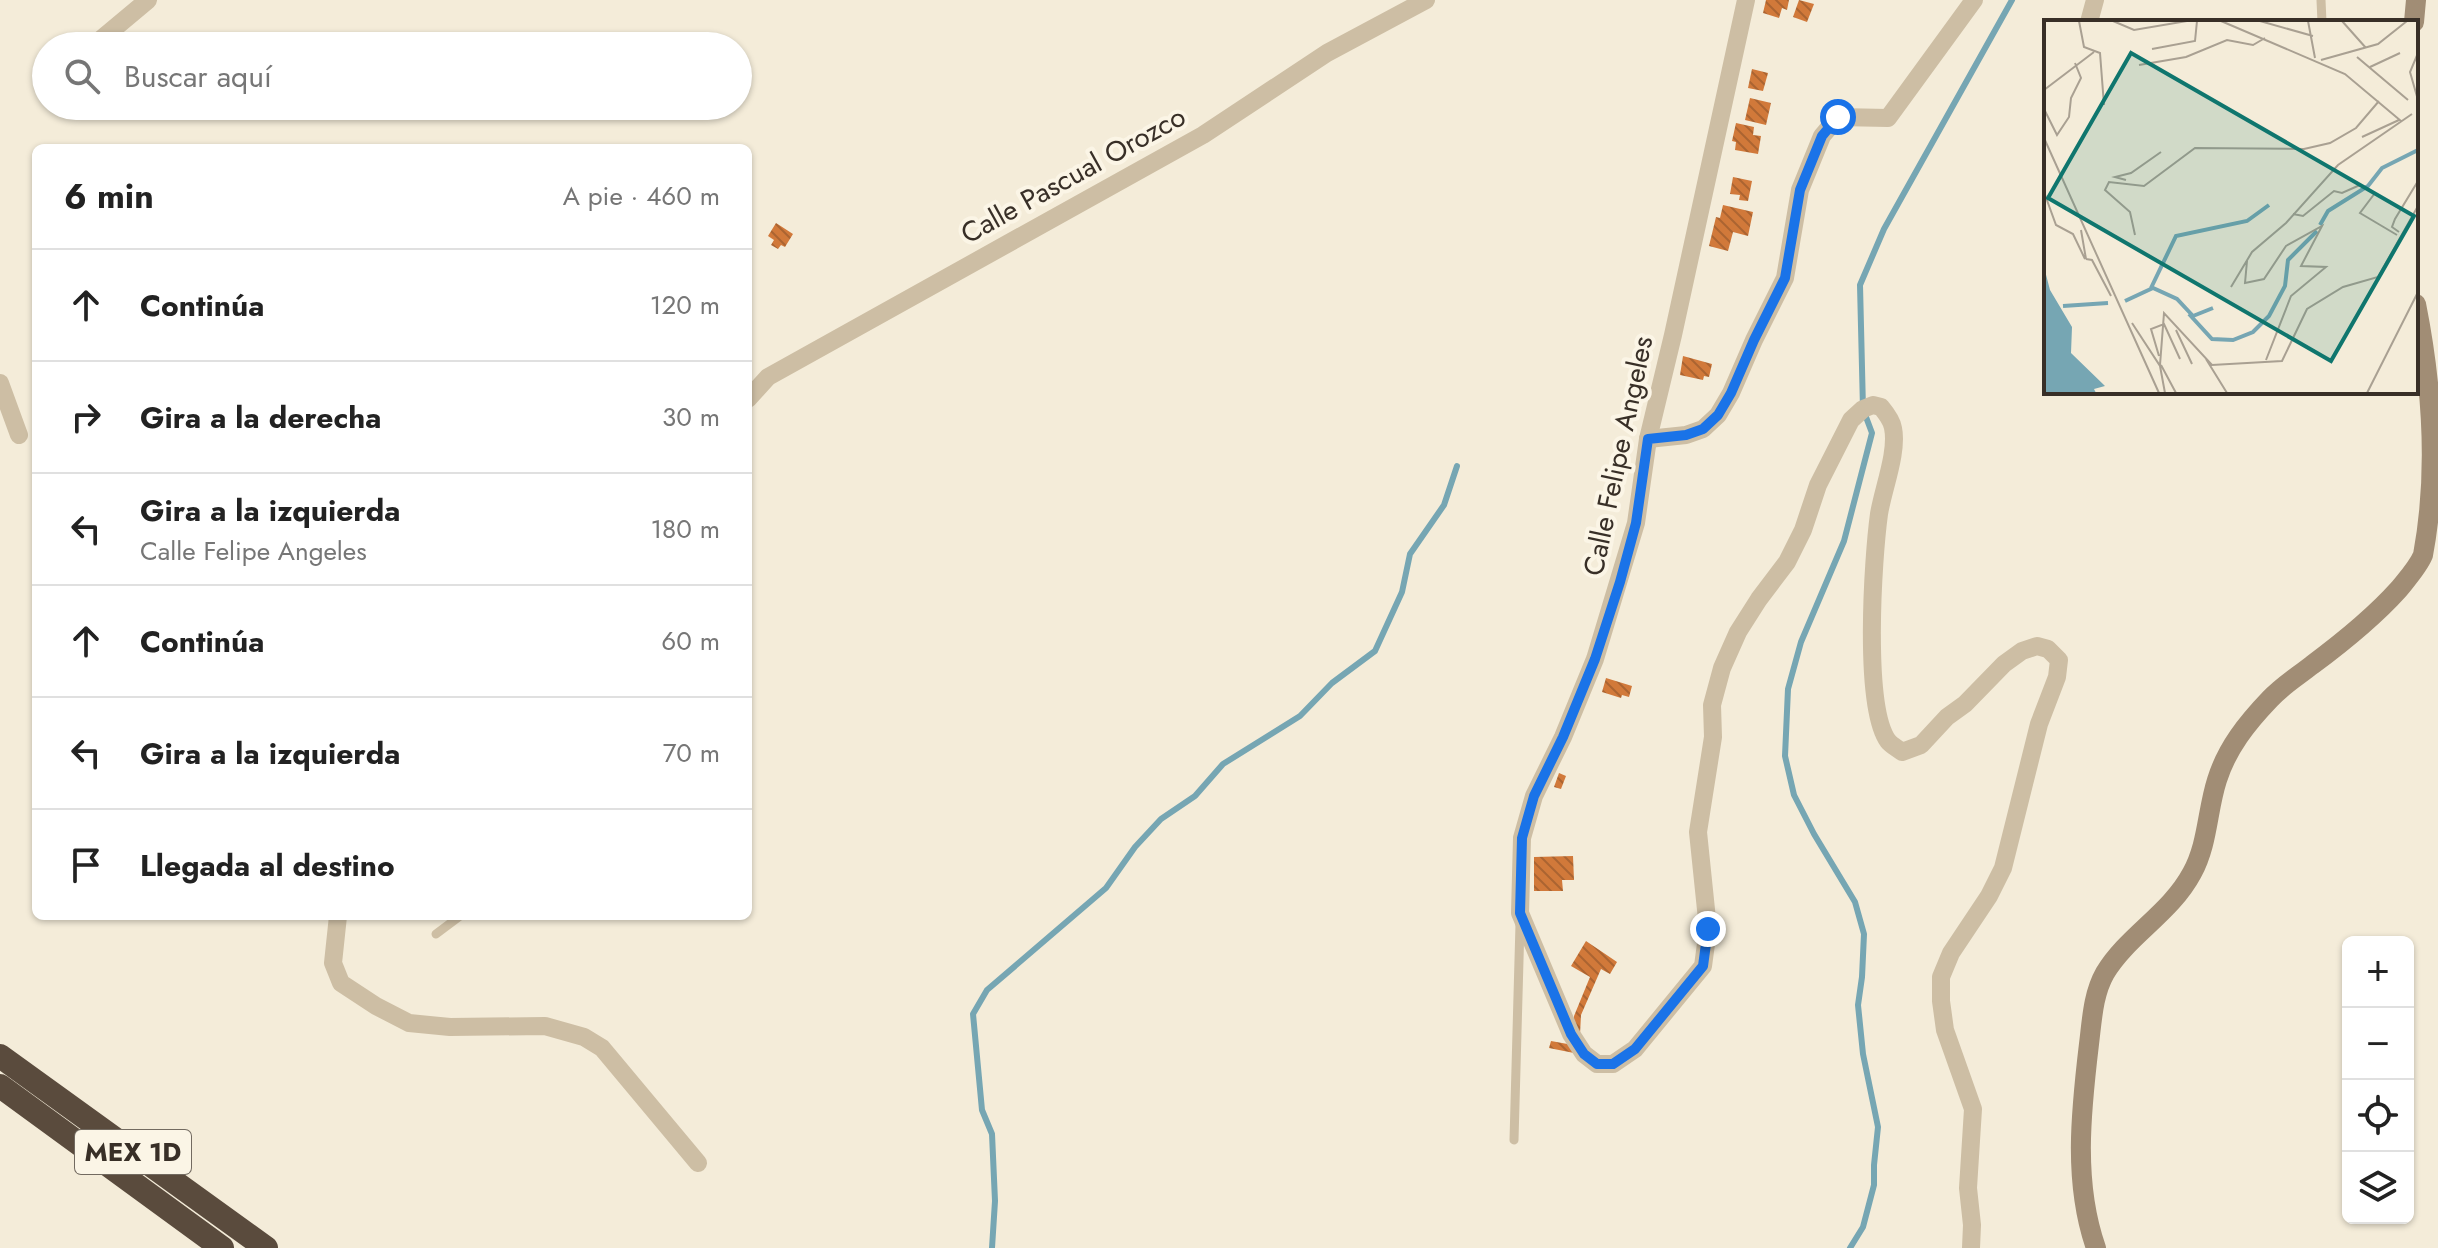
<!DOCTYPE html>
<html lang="es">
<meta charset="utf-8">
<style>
:root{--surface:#fff;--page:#f6f6f6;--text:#222;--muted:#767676;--line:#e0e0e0}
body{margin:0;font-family:Jost,sans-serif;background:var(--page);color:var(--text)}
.controls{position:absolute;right:24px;bottom:24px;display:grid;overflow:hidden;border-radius:12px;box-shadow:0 2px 6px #0004}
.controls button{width:72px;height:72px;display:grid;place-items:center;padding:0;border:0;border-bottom:2px solid var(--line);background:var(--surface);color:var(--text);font:40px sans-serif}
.stop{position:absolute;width:24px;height:24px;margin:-18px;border:6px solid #1a73e8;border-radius:50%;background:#fff}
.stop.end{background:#1a73e8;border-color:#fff;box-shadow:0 2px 8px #0008}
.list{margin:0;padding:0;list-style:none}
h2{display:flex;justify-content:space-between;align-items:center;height:104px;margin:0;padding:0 32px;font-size:34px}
h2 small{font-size:26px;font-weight:400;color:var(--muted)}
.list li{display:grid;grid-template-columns:52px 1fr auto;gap:24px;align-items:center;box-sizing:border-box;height:112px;padding:0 32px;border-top:2px solid var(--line)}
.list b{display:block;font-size:30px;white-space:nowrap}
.list p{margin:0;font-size:26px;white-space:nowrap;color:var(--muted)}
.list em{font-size:26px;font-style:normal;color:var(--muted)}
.icon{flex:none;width:44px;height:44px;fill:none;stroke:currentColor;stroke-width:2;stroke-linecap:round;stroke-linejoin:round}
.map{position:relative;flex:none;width:2438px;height:1248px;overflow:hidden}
.search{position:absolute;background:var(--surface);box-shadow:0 2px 6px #0004;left:32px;top:32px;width:720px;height:88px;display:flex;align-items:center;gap:20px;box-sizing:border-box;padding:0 28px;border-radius:44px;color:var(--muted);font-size:30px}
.panel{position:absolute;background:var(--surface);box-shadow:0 2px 6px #0004;left:32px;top:144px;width:720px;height:776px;border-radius:12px}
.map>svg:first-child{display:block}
</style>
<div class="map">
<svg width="2438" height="1248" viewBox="0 0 2438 1248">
<defs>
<pattern id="building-back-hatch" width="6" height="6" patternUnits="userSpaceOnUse" patternTransform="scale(2)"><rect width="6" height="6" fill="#d1793a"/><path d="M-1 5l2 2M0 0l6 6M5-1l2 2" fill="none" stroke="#ab6431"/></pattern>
</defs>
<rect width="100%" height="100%" fill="#f4ecd9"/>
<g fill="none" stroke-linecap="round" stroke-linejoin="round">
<g stroke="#76a6b3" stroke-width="6">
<polyline points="992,1248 995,1201 992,1134 982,1110 973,1014 987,990 1106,888 1135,847 1161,819 1195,796 1223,764 1300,716 1332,683 1375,651 1402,592 1410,554 1444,505 1457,466"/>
<polyline points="1850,1248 1863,1227 1874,1185 1874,1165 1878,1127 1863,1054 1858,1005 1862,977 1864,934 1855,902 1814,834 1794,795 1785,756 1788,689 1801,642 1844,541 1872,433 1863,409 1860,285 1884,229 2012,0"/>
</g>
</g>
<g fill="url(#building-back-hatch)">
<polygon points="1766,0 1789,0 1787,10 1782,8 1779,18 1763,13"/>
<polygon points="1799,0 1814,4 1807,22 1793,17"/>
<polygon points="1752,69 1768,73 1763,91 1748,88"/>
<polygon points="1750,98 1771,103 1766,125 1745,120"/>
<polygon points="1736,123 1754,127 1753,135 1761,136 1758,154 1735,150 1736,142 1732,141"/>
<polygon points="1733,177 1752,181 1748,201 1739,200 1740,195 1730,194"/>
<polygon points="1723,205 1753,212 1748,236 1733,232 1728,251 1709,246 1716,217 1720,218"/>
<polygon points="776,223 793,234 785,247 781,245 778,249 771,245 774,240 768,236"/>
<polygon points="1683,356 1712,364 1709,377 1704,376 1703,380 1680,375"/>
<polygon points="1606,678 1632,686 1629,697 1622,695 1621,698 1602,692"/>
<polygon points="1559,773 1566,776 1561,789 1554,787"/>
<polygon points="1573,856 1574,880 1562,880 1563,891 1534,891 1534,857"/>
<polygon points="1586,941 1617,962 1610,974 1601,969 1581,1015 1579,1054 1549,1048 1551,1041 1573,1045 1574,1016 1590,977 1571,966"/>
</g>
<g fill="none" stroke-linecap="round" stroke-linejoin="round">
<g stroke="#cdbea4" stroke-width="9">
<polyline points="2321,0 2322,22"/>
<polyline points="436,934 460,916"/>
<polyline points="1514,1140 1520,924"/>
</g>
<g stroke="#cdbea4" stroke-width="18">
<path d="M1746,0L1673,335L1648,439L1636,523L1595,659L1563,737L1534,796L1522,838L1520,913L1571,1034L1584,1054L1597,1064H1613L1635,1049L1703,966L1708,929L1698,832L1713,737L1712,705L1722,668L1738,632L1759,599L1787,562L1803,530L1818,485L1851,420L1863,409L1873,405L1881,407C1886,413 1892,421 1893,428C1898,452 1883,489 1879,514C1873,558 1863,706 1888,741C1891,745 1897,748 1902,752L1921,745L1947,717L1965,704L2004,664L2022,651L2037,646L2048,649L2059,660L2057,677L2039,724L2003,868L1989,896L1951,953L1941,977V1001L1945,1030L1973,1109L1968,1188L1972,1225L1971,1248"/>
<polyline points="2089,22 2095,0"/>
<polyline points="93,46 148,0"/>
<polyline points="0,383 19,435"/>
<polyline points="748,399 768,377 1203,135 1327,53 1426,0"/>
<polyline points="1648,439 1686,435 1703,429 1718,415 1731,393 1754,340 1785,278 1800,190 1822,136 1838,117 1888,118 1974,0"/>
<polyline points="338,916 333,963 341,983 376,1006 409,1023 450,1027 545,1026 584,1037 602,1048 698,1163"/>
</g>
<g stroke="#a18d75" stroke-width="20">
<polyline points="2414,22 2416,0"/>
<path d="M2096,1248C2073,1183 2081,1111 2089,1044C2092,1020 2093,994 2105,973C2128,935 2170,914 2192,873C2208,844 2207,811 2217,780C2227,748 2247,723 2270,699C2282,686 2298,676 2312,665C2343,642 2373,618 2399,589C2407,579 2418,567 2423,555C2438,474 2432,385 2416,304"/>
</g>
<g stroke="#5a4b3d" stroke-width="24">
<polyline points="0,1056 266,1248"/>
<polyline points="0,1086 222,1248"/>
</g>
</g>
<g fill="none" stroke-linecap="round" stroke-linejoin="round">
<polyline stroke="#1a73e8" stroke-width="10" points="1708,929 1703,966 1635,1049 1613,1064 1597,1064 1584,1054 1571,1034 1520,913 1522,838 1534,796 1563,737 1595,659 1620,582 1636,523 1648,439 1686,435 1703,429 1718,415 1731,393 1754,340 1785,278 1800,190 1822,136 1838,117"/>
</g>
<g text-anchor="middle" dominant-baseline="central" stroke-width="8" stroke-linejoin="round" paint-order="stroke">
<rect fill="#fbf5e6" stroke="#726a60" stroke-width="2" x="75" y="1130" width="116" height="44" rx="6"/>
<g font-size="26" font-weight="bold" fill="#382f27">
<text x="133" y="1152">MEX 1D</text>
</g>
<g font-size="28" fill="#382f27" stroke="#fbf5e6">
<text transform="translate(1073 175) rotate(-29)">Calle Pascual Orozco</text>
<text transform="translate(1618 456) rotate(-78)">Calle Felipe Angeles</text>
</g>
</g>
<g transform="translate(2044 20)">
<rect width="374" height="374" fill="#f4ecd9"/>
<path d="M0,247L6,270L28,307L27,333L61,366L50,369L52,373H0Z" fill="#76a6b3"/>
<path fill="none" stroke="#76a6b3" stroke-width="4" d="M276,205L284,191L324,166L338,148L374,130M107,268L132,216L203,201L225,185M81,281L109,268L133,279L149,296L169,288M19,286L64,283M145,294L168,319L189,320L209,312L225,296L241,266L244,240L273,211"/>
<path fill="none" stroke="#a9a092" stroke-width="2" d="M35,1L40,27L56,33L60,85M69,1L90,10L143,1M177,1L301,54L357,101M216,1L269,16M264,1L271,38M298,1L322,28M108,29L151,21L153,1M374,33L366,52L374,80M313,37L364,80M277,40L334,24L363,1M95,45L142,37L183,20L209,25L221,18M326,47L356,33M0,70L50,32M0,89L13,115L25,97L27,78L37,58L31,43M318,117L355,100M0,118L115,373M82,160L71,157L87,153L117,132M0,172L12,205L29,214L41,239M331,173L316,193L353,215M249,194L259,196L290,171L298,173L316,165M37,210L42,239M355,212L348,207L351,199L374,161M91,215L86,192L61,170L65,162L100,166L151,128L260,129L286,123L312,108L335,81M42,239L48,240L67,276M203,241L201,263L220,259L242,226L278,206L257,246L282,247L247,276L222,340M187,267L208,232L242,203L294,145L368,94M88,303L116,346L121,373M132,310L148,344M115,336L107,309L120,304L136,339M162,339L183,373M116,345L120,293L168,345L238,341L263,289L299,267L334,257L374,186M117,345L132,373M323,373L374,272"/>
<path fill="#0f766e" fill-opacity="0.15" stroke="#0f766e" stroke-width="4" d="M87,33L370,196L287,341L4,178Z"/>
<rect width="374" height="374" fill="none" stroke="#382f27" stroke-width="4"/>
</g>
</svg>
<div class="controls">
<button>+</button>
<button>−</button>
<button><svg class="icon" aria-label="locate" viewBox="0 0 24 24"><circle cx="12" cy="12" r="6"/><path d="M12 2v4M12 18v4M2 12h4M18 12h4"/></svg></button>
<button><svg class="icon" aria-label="layers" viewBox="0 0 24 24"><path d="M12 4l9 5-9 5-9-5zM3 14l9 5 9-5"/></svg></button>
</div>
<div class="stop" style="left:1838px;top:117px"></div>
<div class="stop end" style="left:1708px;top:929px"></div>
<div class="search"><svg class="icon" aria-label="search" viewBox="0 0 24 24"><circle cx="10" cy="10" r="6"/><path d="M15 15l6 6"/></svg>Buscar aquí</div>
<section class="panel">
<h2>6 min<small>A pie · 460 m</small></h2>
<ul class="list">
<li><svg class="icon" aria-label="ahead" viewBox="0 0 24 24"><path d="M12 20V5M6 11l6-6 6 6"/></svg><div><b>Continúa</b></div><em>120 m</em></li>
<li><svg class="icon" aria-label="right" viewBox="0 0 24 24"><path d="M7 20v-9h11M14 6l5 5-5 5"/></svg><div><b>Gira a la derecha</b></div><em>30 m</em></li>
<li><svg class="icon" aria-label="left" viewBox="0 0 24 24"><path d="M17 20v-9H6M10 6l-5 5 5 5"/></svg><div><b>Gira a la izquierda</b><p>Calle Felipe Angeles</p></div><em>180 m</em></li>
<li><svg class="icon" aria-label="ahead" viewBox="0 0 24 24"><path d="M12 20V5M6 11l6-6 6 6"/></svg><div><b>Continúa</b></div><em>60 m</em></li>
<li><svg class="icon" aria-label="left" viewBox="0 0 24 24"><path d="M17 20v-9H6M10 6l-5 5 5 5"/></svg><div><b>Gira a la izquierda</b></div><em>70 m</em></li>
<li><svg class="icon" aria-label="arrive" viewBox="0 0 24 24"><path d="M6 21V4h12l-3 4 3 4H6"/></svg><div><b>Llegada al destino</b></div></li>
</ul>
</section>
</div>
